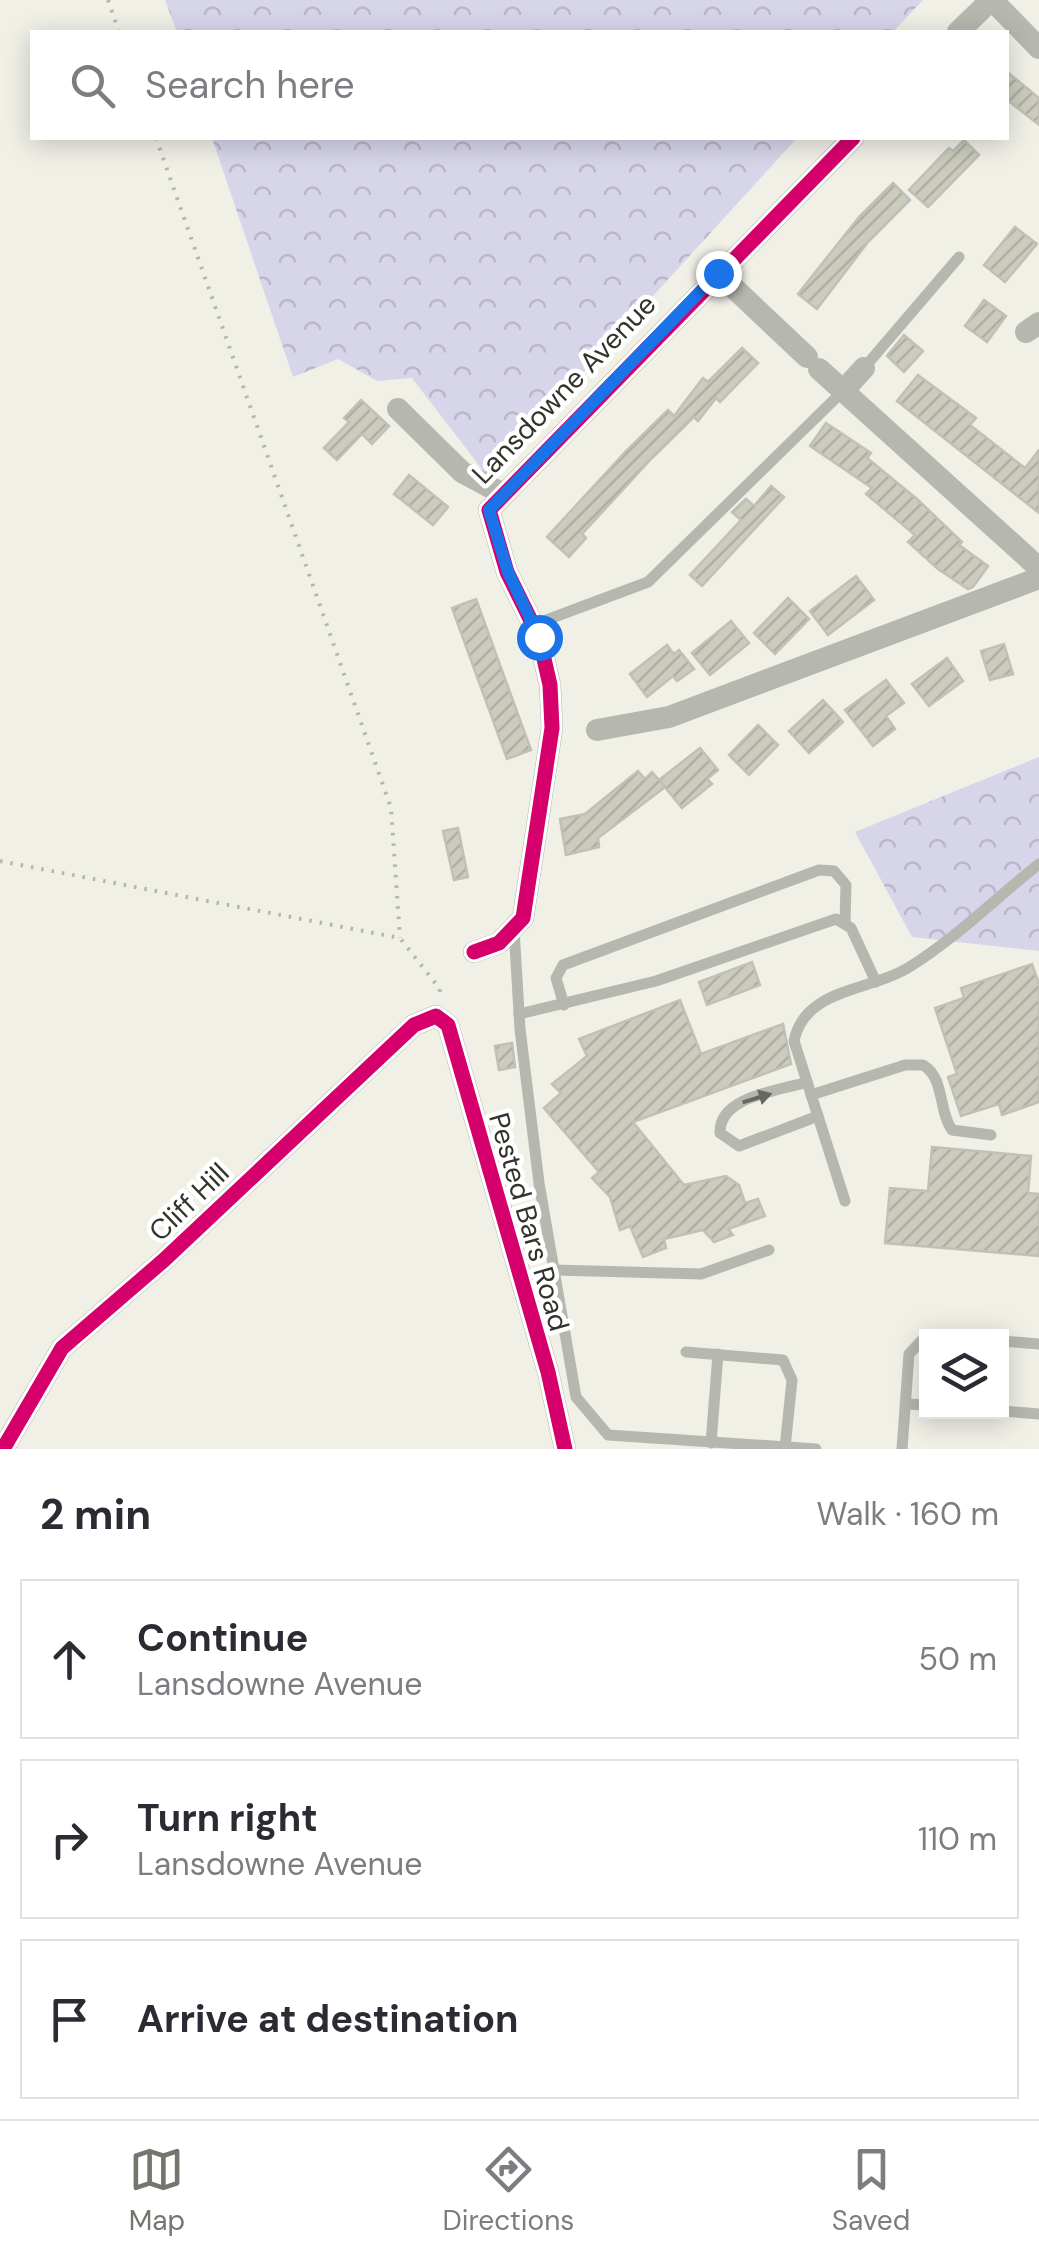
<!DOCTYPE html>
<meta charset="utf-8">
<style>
:root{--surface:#fff;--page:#f2f2f3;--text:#2b2b33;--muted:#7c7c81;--line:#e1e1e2;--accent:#74756d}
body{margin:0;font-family:"DM Sans",sans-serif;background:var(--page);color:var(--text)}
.controls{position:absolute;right:30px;bottom:30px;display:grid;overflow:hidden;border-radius:0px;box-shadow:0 5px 25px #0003}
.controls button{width:90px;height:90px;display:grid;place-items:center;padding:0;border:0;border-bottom:2px solid var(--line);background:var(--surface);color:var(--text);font:50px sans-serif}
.stop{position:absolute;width:30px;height:30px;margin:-22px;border:8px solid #1a73e8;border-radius:50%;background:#fff}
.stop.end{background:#1a73e8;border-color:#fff;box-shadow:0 2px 10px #0008}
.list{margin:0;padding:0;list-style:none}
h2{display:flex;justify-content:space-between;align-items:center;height:130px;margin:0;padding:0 40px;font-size:42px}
h2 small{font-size:32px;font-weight:400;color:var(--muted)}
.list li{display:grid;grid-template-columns:65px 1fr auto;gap:30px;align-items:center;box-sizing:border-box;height:160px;margin:0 20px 20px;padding:0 20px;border:2px solid var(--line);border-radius:0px}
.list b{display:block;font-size:38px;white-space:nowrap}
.list p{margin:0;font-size:32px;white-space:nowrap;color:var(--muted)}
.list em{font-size:32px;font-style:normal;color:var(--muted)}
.icon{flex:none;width:55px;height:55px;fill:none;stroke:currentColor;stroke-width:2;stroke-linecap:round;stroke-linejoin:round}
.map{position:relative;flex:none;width:1039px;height:1449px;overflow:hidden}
.search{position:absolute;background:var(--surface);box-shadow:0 5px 25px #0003;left:30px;right:30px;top:30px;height:110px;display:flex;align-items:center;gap:25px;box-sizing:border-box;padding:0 35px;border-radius:0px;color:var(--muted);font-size:38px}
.sheet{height:670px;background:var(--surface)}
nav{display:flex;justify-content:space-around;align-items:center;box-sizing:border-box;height:140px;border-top:2px solid var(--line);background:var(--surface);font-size:28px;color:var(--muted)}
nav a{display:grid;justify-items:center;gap:5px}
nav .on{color:var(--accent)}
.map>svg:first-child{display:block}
</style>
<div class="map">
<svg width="1039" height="1449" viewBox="0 0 1039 1449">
<defs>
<pattern id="forest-crowns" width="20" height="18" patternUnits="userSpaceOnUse" patternTransform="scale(2.5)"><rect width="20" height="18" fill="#d7d5ea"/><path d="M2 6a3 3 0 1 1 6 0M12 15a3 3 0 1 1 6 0" fill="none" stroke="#b9b7c9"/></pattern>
<pattern id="building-hatch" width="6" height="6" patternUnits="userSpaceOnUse" patternTransform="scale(2.5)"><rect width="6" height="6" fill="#cbccbe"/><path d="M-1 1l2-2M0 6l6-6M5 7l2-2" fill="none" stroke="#afb0a3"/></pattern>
</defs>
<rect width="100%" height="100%" fill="#f0f0e7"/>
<g fill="url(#forest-crowns)">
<polygon points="165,0 923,0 893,32 177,32"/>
<polygon points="212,138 797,138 488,477 412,378 377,381 338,359 293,377"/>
<polygon points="1039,757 1039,951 912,937 855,832"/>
</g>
<g fill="url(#building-hatch)" stroke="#c0c0b9" stroke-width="2.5">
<polygon points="1006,71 1039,98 1039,125 1006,99"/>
<polygon points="964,140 979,155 928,207 909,190 949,148 953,151"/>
<polygon points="893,183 910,200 868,242 817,309 798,294 859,217"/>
<polygon points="1015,227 1037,244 1005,282 984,265"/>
<polygon points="984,300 1006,316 987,342 965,326"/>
<polygon points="904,335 923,351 904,372 887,356"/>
<polygon points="742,348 758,363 720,402 716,398 698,421 694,417 652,458 582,534 586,538 569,557 547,537 626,451 668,410 674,416 703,378 708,382"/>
<polygon points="918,375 976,418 970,425 1025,468 1039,450 1039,513 897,401"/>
<polygon points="361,400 389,426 372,444 362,434 337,460 324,448 349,422 344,418"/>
<polygon points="826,423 871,453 867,458 917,499 962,542 959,545 988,566 973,587 968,589 938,569 908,542 915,535 866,494 872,488 810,446"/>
<polygon points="409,475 448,507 433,525 394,494"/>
<polygon points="771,486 784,497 702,586 690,575 741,520 732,512 746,499 754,506"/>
<polygon points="856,576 874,600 828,635 810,611"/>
<polygon points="788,598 809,619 775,654 754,633"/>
<polygon points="476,599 531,750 507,759 452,608"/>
<polygon points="731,621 749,643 710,675 692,653"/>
<polygon points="1004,644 1013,674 990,680 981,651"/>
<polygon points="667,645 674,654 679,650 694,669 677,681 673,676 647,697 630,674"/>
<polygon points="947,658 963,681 929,706 912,684"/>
<polygon points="886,680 904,703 886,716 895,729 873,746 845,710"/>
<polygon points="823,700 843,722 809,753 789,731"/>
<polygon points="758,725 778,745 749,775 729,755"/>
<polygon points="700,748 718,770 707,779 712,784 682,808 659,780"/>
<polygon points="638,771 645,779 652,772 665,787 598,838 599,847 566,855 560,819 585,814"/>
<polygon points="458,828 468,877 454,880 443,831"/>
<polygon points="752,962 760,985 707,1005 699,982"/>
<polygon points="1032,964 1039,984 1039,1102 1002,1115 999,1104 961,1116 948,1077 957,1074 935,1008 964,998 961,988"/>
<polygon points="680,1000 701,1054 783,1024 791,1064 633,1122 684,1185 726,1176 739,1185 745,1203 758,1199 765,1216 728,1229 733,1235 714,1242 703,1230 664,1239 666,1248 643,1257 630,1226 620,1230 610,1197 592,1178 599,1172 544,1108 561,1093 552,1084 587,1056 579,1039"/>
<polygon points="512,1043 515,1067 499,1070 495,1046"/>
<polygon points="932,1147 1031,1156 1028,1193 1039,1194 1039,1256 885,1243 890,1188 928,1191"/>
</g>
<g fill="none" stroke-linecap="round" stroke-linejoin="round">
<g stroke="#b4b5ae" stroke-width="4" stroke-dasharray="2.5 8" stroke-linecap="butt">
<polyline points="108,0 119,32"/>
<polyline points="156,138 391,808 400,938"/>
<polyline points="0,861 400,938 440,989 439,996"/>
</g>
<g stroke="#b6b7af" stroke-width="11">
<polyline points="864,368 959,257"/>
<polyline points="533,625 648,582 843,391"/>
<polyline points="514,929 520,1029 539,1183 576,1397 608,1435 816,1449"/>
<polyline points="564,1005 556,978 563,965 819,870 834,871 846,885 845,922"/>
<polyline points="519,1014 656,981 836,919 851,928 876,982"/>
<path d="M807,1082C779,1091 719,1096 720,1133L739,1146L818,1116"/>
<path d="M811,1095L905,1065H923C945,1078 938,1110 952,1130L991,1135"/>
<path d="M845,1201L794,1041C805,987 871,992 911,966C956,938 997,897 1039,864"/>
<polyline points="555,1270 701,1274 769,1250"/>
<polyline points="1002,1341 1039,1344"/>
<polyline points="686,1352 783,1360 792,1380 785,1448"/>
<polyline points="906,1404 926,1405"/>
<polyline points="1002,1411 1039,1414"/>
<polyline points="711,1443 718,1354"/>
<polyline points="902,1449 909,1354 926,1336 939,1336"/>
</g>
<g stroke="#b6b7af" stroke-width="22">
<polyline points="992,0 1039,48"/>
<polyline points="958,32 991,0"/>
<polyline points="718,273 807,357"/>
<polyline points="1026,332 1039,323"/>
<polyline points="819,369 1039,568"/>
<polyline points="844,390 864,368"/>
<polyline points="398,409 462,472 503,494"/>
<polyline points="597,730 669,717 1039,578"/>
<polyline points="474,952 499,943 523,918 552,728 550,685 539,637 507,572 489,510 853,138"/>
<polyline points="3,1449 62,1348 164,1260 414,1025 436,1016 448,1025 548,1372 565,1449"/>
</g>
<defs>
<g id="cycleway">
<polyline points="474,952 499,943 523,918 552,728 550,685 539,637 507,572 489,510 853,138"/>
<polyline points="3,1449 62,1348 164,1260 414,1025 436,1016 448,1025 548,1372 565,1449"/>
</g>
</defs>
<use href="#cycleway" stroke="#fff" stroke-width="21"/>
<use href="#cycleway" stroke="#d6006c" stroke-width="15"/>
</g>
<defs><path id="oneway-solid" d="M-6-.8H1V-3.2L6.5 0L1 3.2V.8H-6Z" transform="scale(2.5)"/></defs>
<use fill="#676860" href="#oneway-solid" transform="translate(757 1098) rotate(-17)"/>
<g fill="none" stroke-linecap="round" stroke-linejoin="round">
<polyline stroke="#1a73e8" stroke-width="12" points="539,637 508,572 489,510 718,273"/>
</g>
<g text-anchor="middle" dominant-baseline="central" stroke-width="9" stroke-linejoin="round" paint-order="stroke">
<g font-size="28" fill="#32332c" stroke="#fff">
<text transform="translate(564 389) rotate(-46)">Lansdowne Avenue</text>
<text transform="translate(189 1202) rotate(-44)">Cliff Hill</text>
<text transform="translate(529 1222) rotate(74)">Pested Bars Road</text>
</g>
</g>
</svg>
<div class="controls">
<button><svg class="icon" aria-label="layers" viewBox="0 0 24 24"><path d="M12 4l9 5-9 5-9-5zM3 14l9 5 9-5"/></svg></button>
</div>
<div class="stop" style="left:539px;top:637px"></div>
<div class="stop end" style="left:718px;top:273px"></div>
<div class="search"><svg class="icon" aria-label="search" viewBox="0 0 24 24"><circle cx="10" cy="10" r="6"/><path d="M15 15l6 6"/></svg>Search here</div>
</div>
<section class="sheet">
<h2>2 min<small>Walk · 160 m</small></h2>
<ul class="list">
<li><svg class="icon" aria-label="ahead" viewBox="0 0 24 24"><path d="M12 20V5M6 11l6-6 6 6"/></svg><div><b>Continue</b><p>Lansdowne Avenue</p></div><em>50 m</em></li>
<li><svg class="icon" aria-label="right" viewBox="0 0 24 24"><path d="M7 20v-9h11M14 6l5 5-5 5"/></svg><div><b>Turn right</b><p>Lansdowne Avenue</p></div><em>110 m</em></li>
<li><svg class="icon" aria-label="arrive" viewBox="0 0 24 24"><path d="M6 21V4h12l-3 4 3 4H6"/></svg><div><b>Arrive at destination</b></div></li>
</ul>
</section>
<nav>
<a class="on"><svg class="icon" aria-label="map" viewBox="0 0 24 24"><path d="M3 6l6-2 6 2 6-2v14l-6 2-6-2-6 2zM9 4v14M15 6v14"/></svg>Map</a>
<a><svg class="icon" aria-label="directions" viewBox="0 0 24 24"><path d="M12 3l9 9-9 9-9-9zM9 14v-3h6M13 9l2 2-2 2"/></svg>Directions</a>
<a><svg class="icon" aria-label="saved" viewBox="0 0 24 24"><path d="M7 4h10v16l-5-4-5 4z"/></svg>Saved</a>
</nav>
